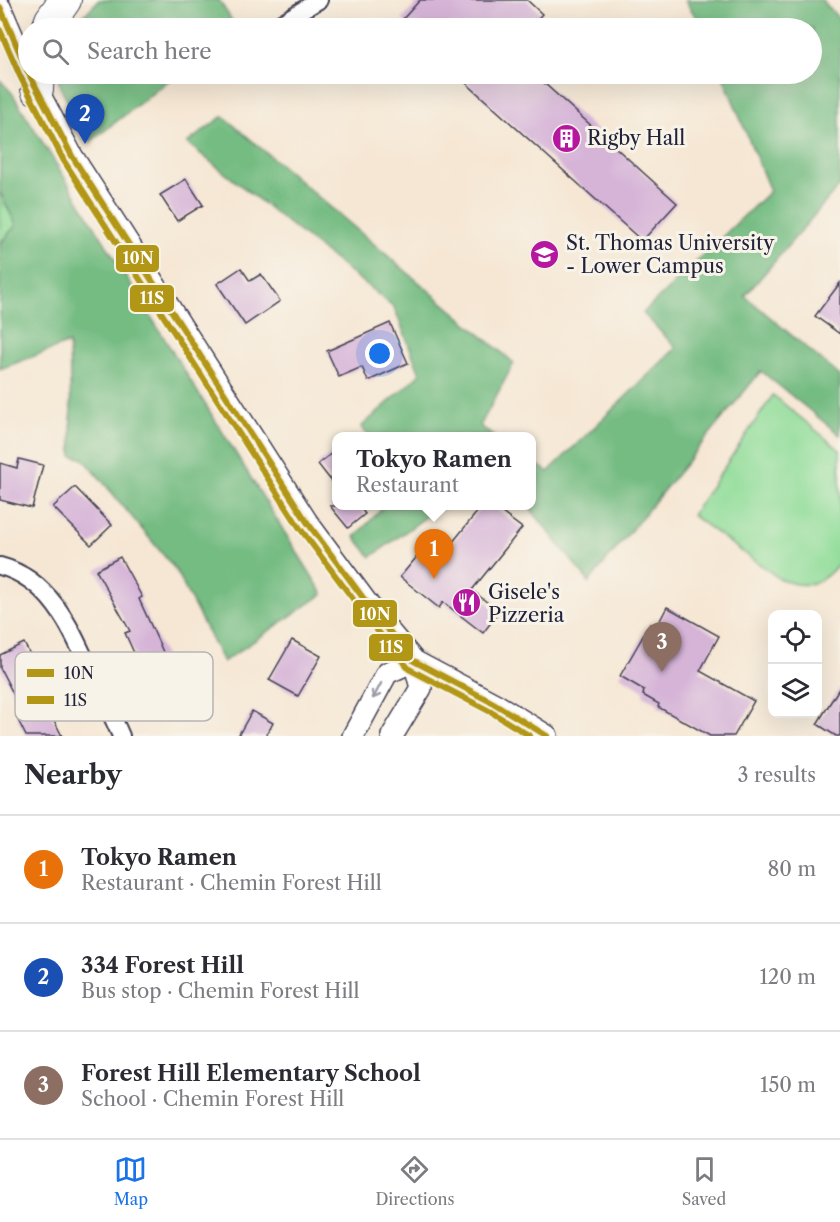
<!DOCTYPE html>
<meta charset="utf-8">
<style>
:root{--surface:#fff;--page:#f7f7f7;--text:#2b2b33;--muted:#7c7c81;--line:#e1e1e2;--accent:#1a73e8}
body{margin:0;font-family:"Libre Caslon Text",serif;background:var(--page);color:var(--text)}
.controls{position:absolute;right:18px;bottom:18px;display:grid;overflow:hidden;border-radius:12px;box-shadow:0 6px 24px #0002}
.controls button{width:54px;height:54px;display:grid;place-items:center;padding:0;border:0;border-bottom:2px solid var(--line);background:var(--surface);color:var(--text);font:30px sans-serif}
.you{position:absolute;left:380px;top:354px;width:21px;height:21px;margin:-15px;border:4px solid #fff;border-radius:50%;background:#1a73e8;box-shadow:0 0 0 9px #1a73e833}
.badge{display:grid;place-items:center;width:39px;height:39px;border-radius:50%;background:var(--accent);color:#fff;font-size:20px;font-weight:700}
.pin{position:absolute;translate:-50% -50px;filter:drop-shadow(0 2px 3px #0008)}
.pin::after{content:'';position:absolute;top:32px;width:21px;height:18px;background:inherit;clip-path:polygon(0 0,100% 0,50% 100%)}
.popup{position:absolute;left:332px;top:432px;width:204px;height:78px;box-sizing:border-box;display:grid;place-content:center;border-radius:12px;background:var(--surface);filter:drop-shadow(0 2px 4px #0005);font-size:20px;white-space:nowrap;color:var(--muted)}
.popup b{font-size:22px;color:var(--text)}
.popup::after{content:'';position:absolute;left:50%;top:100%;margin-left:-12px;border:12px solid transparent;border-top-color:var(--surface)}
.list{margin:0;padding:0;list-style:none}
h2{display:flex;justify-content:space-between;align-items:center;height:78px;margin:0;padding:0 24px;font-size:26px}
h2 small{font-size:20px;font-weight:400;color:var(--muted)}
.list li{display:grid;grid-template-columns:39px 1fr auto;gap:18px;align-items:center;box-sizing:border-box;height:108px;padding:0 24px;border-top:2px solid var(--line)}
.list b{display:block;font-size:22px;white-space:nowrap}
.list p{margin:0;font-size:20px;white-space:nowrap;color:var(--muted)}
.list em{font-size:20px;font-style:normal;color:var(--muted)}
.icon{flex:none;width:33px;height:33px;fill:none;stroke:currentColor;stroke-width:2;stroke-linecap:round;stroke-linejoin:round}
.map{position:relative;flex:none;width:840px;height:736px;overflow:hidden}
.search{position:absolute;background:var(--surface);box-shadow:0 6px 24px #0002;left:18px;right:18px;top:18px;height:66px;display:flex;align-items:center;gap:15px;box-sizing:border-box;padding:0 21px;border-radius:33px;color:var(--muted);font-size:22px}
.sheet{height:402px;background:var(--surface)}
nav{display:flex;justify-content:space-around;align-items:center;box-sizing:border-box;height:84px;border-top:2px solid var(--line);background:var(--surface);font-size:16px;color:var(--muted)}
nav a{display:grid;justify-items:center;gap:3px}
nav .on{color:var(--accent)}
.map>svg:first-child{display:block}
</style>
<div class="map">
<svg width="840" height="736" viewBox="0 0 840 736">
<rect width="100%" height="100%" fill="#f7f3e8"/>
<filter id="ink" filterUnits="userSpaceOnUse"><feTurbulence type="fractalNoise" baseFrequency=".0167" numOctaves="2"/><feDisplacementMap in="SourceGraphic" scale="12" xChannelSelector="R" yChannelSelector="G"/><feConvolveMatrix kernelMatrix="1 2 1 2 8 2 1 2 1" color-interpolation-filters="sRGB"/></filter>
<filter id="wash" filterUnits="userSpaceOnUse"><feTurbulence type="fractalNoise" baseFrequency=".008" numOctaves="4" result="noise"/><feDisplacementMap in="SourceGraphic" scale="24" xChannelSelector="R" yChannelSelector="G"/><feGaussianBlur stdDeviation="1.35" result="paint"/><feColorMatrix in="noise" values="0 0 0 0 0 0 0 0 0 0 0 0 0 0 0 0 0 1.4 0 .05"/><feComposite in="paint" operator="in"/></filter>
<g filter="url(#wash)">
<rect width="100%" height="100%" fill="#f6e7d4"/>
<g fill="#91dd9a" stroke="#5a806a" stroke-width="1.5">
<polygon points="0,192 16,225 0,244"/>
<path d="M773,395L840,450V562C822,585 806,590 780,579L692,515Z"/>
</g>
<g fill="#74bc82" stroke="#4b6f5e" stroke-width="1.5">
<polygon points="99,0 219,0 236,27 76,28 84,15"/>
<polygon points="685,0 822,0 840,20 840,185 745,296 840,376 840,435 761,371 589,582 528,506 532,506 532,461 548,472 676,348 643,313 770,191 722,74 812,74 812,28 703,28"/>
<polygon points="57,74 177,74 90,142 60,87"/>
<polygon points="0,80 12,93 323,594 223,662 175,569 84,459 72,456 69,343 0,369 0,244 16,225 0,192"/>
<polygon points="223,116 514,363 480,426 494,436 369,436 361,427 420,374 394,307 187,143"/>
<polygon points="384,506 441,506 371,557 355,537"/>
</g>
<g id="blocks">
<g fill="#d6b4d8">
<polygon points="420,0 527,0 542,14 529,28 412,28 402,20"/>
<polygon points="456,74 534,74 677,203 642,241"/>
<polygon points="186,179 203,205 177,221 160,195"/>
<polygon points="241,268 250,281 261,274 280,301 245,325 217,284"/>
<polygon points="840,283 840,334 815,316"/>
<polygon points="390,323 408,363 368,381 362,367 339,377 327,351"/>
<polygon points="336,450 336,487 318,464"/>
<polygon points="19,459 43,465 32,508 0,500 0,463 17,468"/>
<polygon points="75,487 112,525 91,545 53,507"/>
<polygon points="330,506 359,506 365,514 348,528"/>
<polygon points="482,506 493,506 522,528 472,590 499,612 483,633 443,602 439,608 400,577 425,547 439,559"/>
<polygon points="120,557 142,597 139,599 174,676 182,672 194,701 157,717 145,688 149,686 125,633 130,631 96,570"/>
<polygon points="667,607 719,636 700,671 754,701 734,736 710,736 658,707 659,704 643,695 644,690 620,676 650,624 656,628"/>
<polygon points="292,640 321,656 298,696 269,680"/>
<polygon points="24,643 41,675 33,679 62,736 26,736 16,716 23,713 0,668 0,655"/>
<polygon points="840,687 840,736 836,736 817,724"/>
<polygon points="252,711 273,723 266,736 238,736"/>
</g>
</g>
</g>
<g filter="url(#ink)">
<use href="#blocks" fill-opacity="0" stroke="#424052" stroke-width="1.5"/>
<g fill="none" stroke-linecap="round" stroke-linejoin="round">
<defs>
<g id="minor">
<polyline points="273,28 319,0"/>
<path d="M0,566C49,579 70,626 89,668C100,691 111,713 121,736"/>
</g>
<g id="tertiary">
<polyline points="0,7 28,72"/>
<polyline points="31,78 72,156 105,207 307,522 378,618 414,661 495,704 547,736"/>
<polyline points="353,736 387,673 414,661"/>
<polyline points="392,736 421,688 414,661"/>
</g>
<g id="motorway">
<polyline points="48,28 51,20 65,0"/>
<polyline points="37,89 38,74"/>
</g>
</defs>
<use href="#minor" stroke="#424052" stroke-width="20"/>
<use href="#tertiary" stroke="#424052" stroke-width="24"/>
<use href="#motorway" stroke="#424052" stroke-width="34"/>
<use href="#minor" stroke="#fff" stroke-width="16"/>
<use href="#tertiary" stroke="#fff" stroke-width="21"/>
<use href="#motorway" stroke="#fff" stroke-width="32"/>
<defs>
<g id="bus-1">
<polyline points="0,7 28,72"/>
<polyline points="29,74 72,156 307,522 378,618 414,661 495,704 547,736"/>
</g>
<g id="bus-2">
<polyline points="0,30 20,76"/>
<polyline points="21,78 64,161 299,527 371,623 409,669 491,712 530,736"/>
</g>
</defs>
<use href="#bus-1" stroke="#f7f3e8" stroke-width="10"/>
<use href="#bus-2" stroke="#f7f3e8" stroke-width="10"/>
<use href="#bus-1" stroke="#b29615" stroke-width="6"/>
<use href="#bus-2" stroke="#b29615" stroke-width="6"/>
</g>
<defs><path id="oneway-shaft" d="M-6 0H5M1.5-3L5.5 0L1.5 3" fill="none" stroke-width="1.6" stroke-linecap="round" stroke-linejoin="round" transform="scale(1.5)"/></defs>
<use stroke="#9c9ca7" href="#oneway-shaft" transform="translate(377 691) rotate(118)"/>
</g>
<defs>
<symbol id="building-disc" viewBox="-11 -11 22 22"><circle r="9.5" fill="#b5179e" stroke="#f7f3e8"/><path d="M-4-6H4V6H1V3H-1V6H-4ZM-2.5-4.3h1.7v1.8h-1.7ZM.8-4.3h1.7v1.8H.8ZM-2.5-1h1.7V.8h-1.7ZM.8-1h1.7V.8H.8Z" fill="#fff"/></symbol>
<symbol id="university-disc" viewBox="-11 -11 22 22"><circle r="9.5" fill="#b5179e" stroke="#f7f3e8"/><path d="M0-5L7-2L0 1L-7-2ZM-4 1L0 2.5L4 1V4Q0 6-4 4Z" fill="#fff"/></symbol>
<symbol id="restaurant-disc" viewBox="-11 -11 22 22"><circle r="9.5" fill="#b5179e" stroke="#f7f3e8"/><path d="M-5-6h1v4h1v-4h1v4h1v-4h1v5L-1.5 .5V6h-2V.5L-5-1ZM5-6V6H3V1.5H1.5Q1.5-4 5-6Z" fill="#fff"/></symbol>
</defs>
<g fill-rule="evenodd">
<use href="#building-disc" x="550" y="122" width="33" height="33"/>
<use href="#university-disc" x="528" y="238" width="33" height="33"/>
<use href="#restaurant-disc" x="450" y="586" width="33" height="33"/>
</g>
<g text-anchor="middle" dominant-baseline="central" stroke-width="6" stroke-linejoin="round" paint-order="stroke">
<g font-size="20" fill="#22223b" stroke="#f7f3e8" text-anchor="start">
<text x="587" y="138">Rigby Hall</text>
<text x="566" y="243">St. Thomas University<tspan x="566" dy="23">- Lower Campus</tspan></text>
<text x="488" y="592">Gisele's<tspan x="488" dy="23">Pizzeria</tspan></text>
</g>
</g>
<rect x="15" y="652" width="198" height="69" rx="9" fill="#f7f3e8" stroke="#b7b4b4" stroke-width="1.5"/>
<rect x="27" y="669" width="27" height="8" fill="#b29615"/>
<rect x="27" y="696" width="27" height="8" fill="#b29615"/>
<g font-size="16" fill="#22223b">
<text x="64" y="679">10N</text>
<text x="64" y="706">11S</text>
</g>
<g stroke="#f7f3e8" stroke-width="2">
<rect x="115" y="244" width="45" height="29" rx="6" fill="#b29615"/>
<rect x="129" y="284" width="46" height="29" rx="6" fill="#b29615"/>
<rect x="352" y="599" width="46" height="29" rx="6" fill="#b29615"/>
<rect x="368" y="633" width="46" height="29" rx="6" fill="#b29615"/>
</g>
<g font-size="16" text-anchor="middle" font-weight="bold" fill="#fff">
<text x="138" y="264">10N</text>
<text x="152" y="304">11S</text>
<text x="375" y="620">10N</text>
<text x="391" y="653">11S</text>
</g>
</svg>
<div class="controls">
<button><svg class="icon" aria-label="locate" viewBox="0 0 24 24"><circle cx="12" cy="12" r="6"/><path d="M12 2v4M12 18v4M2 12h4M18 12h4"/></svg></button>
<button><svg class="icon" aria-label="layers" viewBox="0 0 24 24"><path d="M12 4l9 5-9 5-9-5zM3 14l9 5 9-5"/></svg></button>
</div>
<div class="you"></div>
<div class="pin badge" style="left:434px;top:579px;background:#e8710a">1</div>
<div class="popup"><b>Tokyo Ramen</b>Restaurant</div>
<div class="pin badge" style="left:85px;top:144px;background:#1a4fb4">2</div>
<div class="pin badge" style="left:662px;top:672px;background:#8d6e63">3</div>
<div class="search"><svg class="icon" aria-label="search" viewBox="0 0 24 24"><circle cx="10" cy="10" r="6"/><path d="M15 15l6 6"/></svg>Search here</div>
</div>
<section class="sheet">
<h2>Nearby<small>3 results</small></h2>
<ul class="list">
<li><span class="badge" style="background:#e8710a">1</span><div><b>Tokyo Ramen</b><p>Restaurant · Chemin Forest Hill</p></div><em>80 m</em></li>
<li><span class="badge" style="background:#1a4fb4">2</span><div><b>334 Forest Hill</b><p>Bus stop · Chemin Forest Hill</p></div><em>120 m</em></li>
<li><span class="badge" style="background:#8d6e63">3</span><div><b>Forest Hill Elementary School</b><p>School · Chemin Forest Hill</p></div><em>150 m</em></li>
</ul>
</section>
<nav>
<a class="on"><svg class="icon" aria-label="map" viewBox="0 0 24 24"><path d="M3 6l6-2 6 2 6-2v14l-6 2-6-2-6 2zM9 4v14M15 6v14"/></svg>Map</a>
<a><svg class="icon" aria-label="directions" viewBox="0 0 24 24"><path d="M12 3l9 9-9 9-9-9zM9 14v-3h6M13 9l2 2-2 2"/></svg>Directions</a>
<a><svg class="icon" aria-label="saved" viewBox="0 0 24 24"><path d="M7 4h10v16l-5-4-5 4z"/></svg>Saved</a>
</nav>
